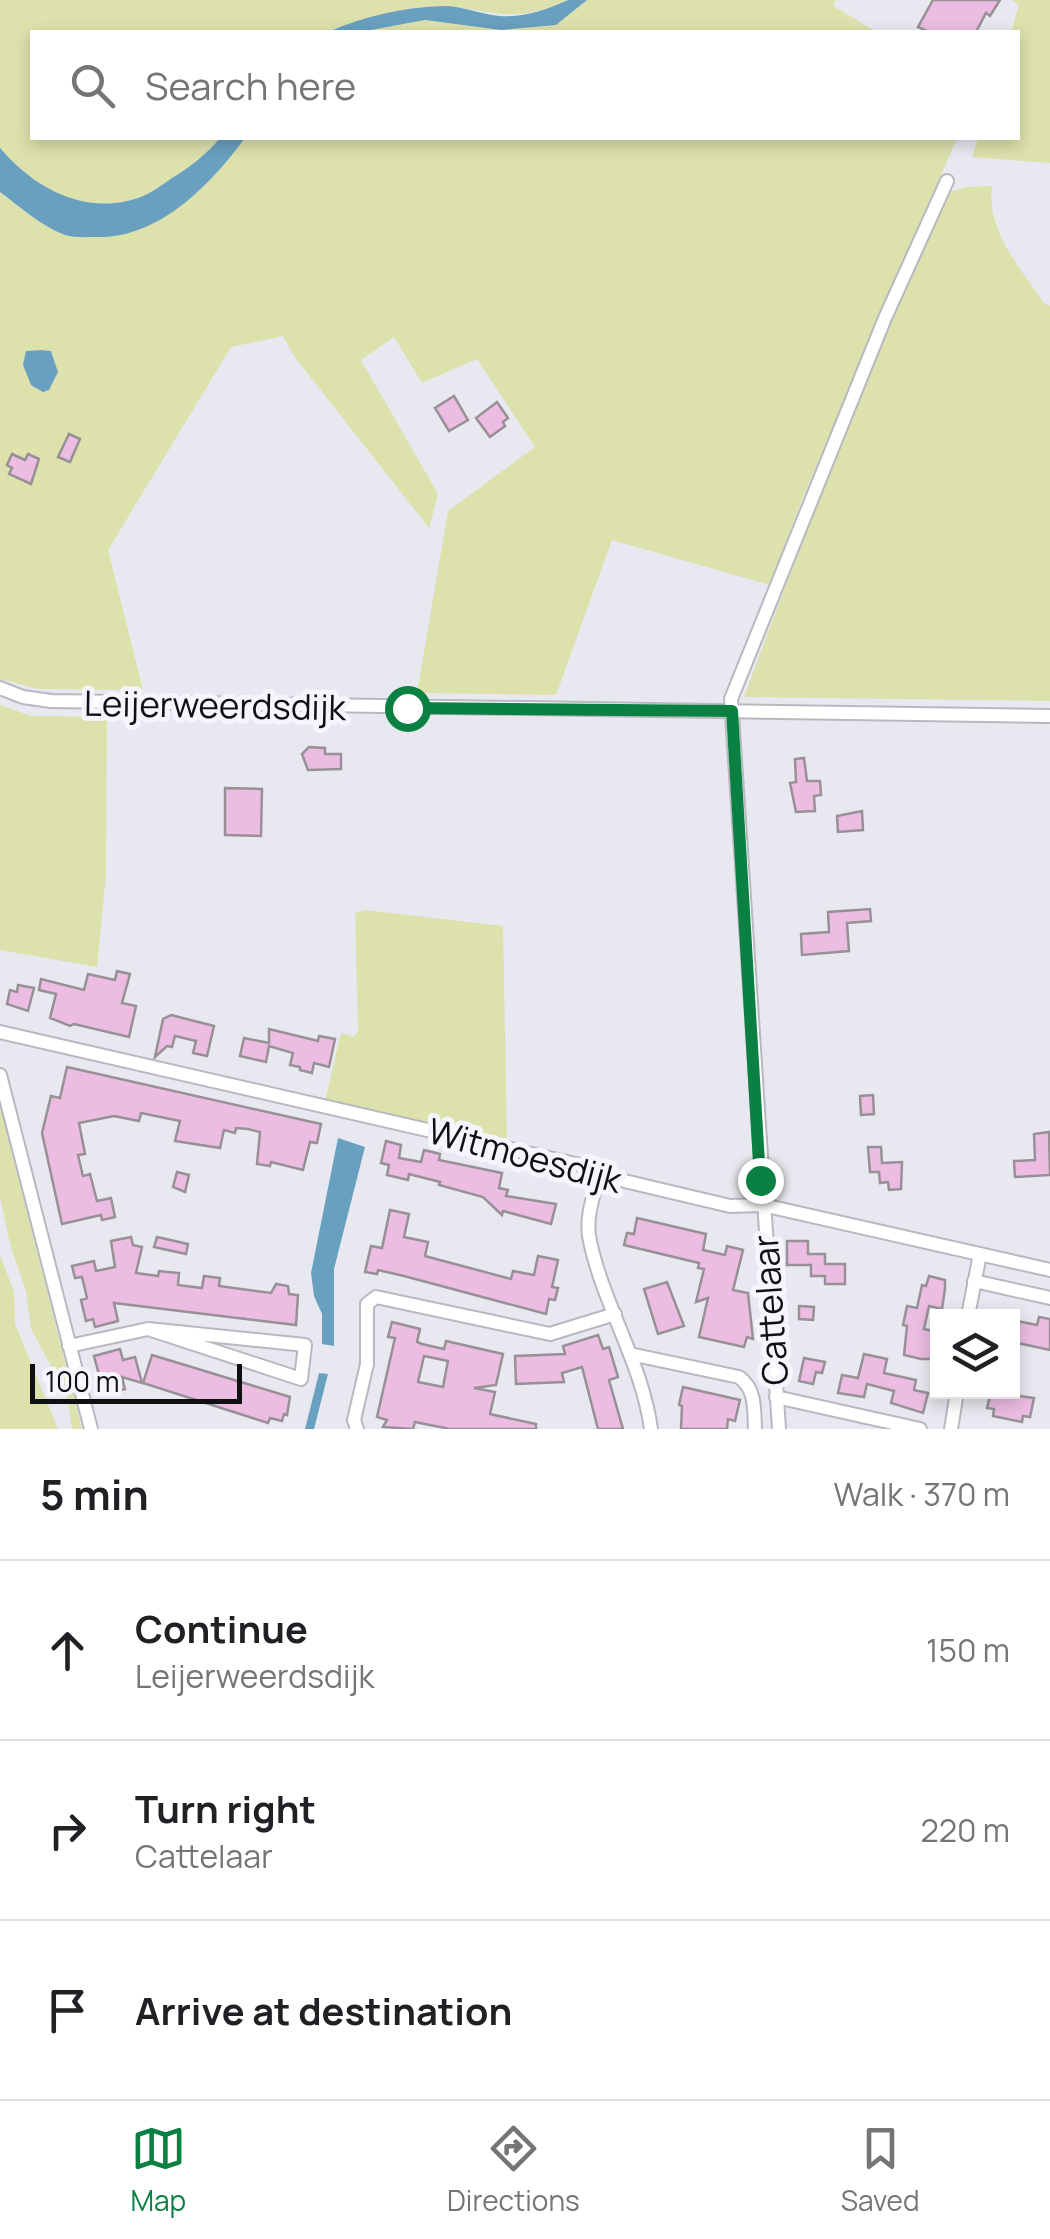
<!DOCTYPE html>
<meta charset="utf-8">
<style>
:root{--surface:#fff;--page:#f2f2f2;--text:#202124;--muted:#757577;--line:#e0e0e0;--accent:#0b8043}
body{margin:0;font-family:Manrope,sans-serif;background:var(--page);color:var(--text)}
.controls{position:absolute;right:30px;bottom:30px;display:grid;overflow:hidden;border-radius:0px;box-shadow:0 5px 15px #0003}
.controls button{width:90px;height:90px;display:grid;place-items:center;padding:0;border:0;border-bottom:2px solid var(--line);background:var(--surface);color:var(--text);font:50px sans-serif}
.scale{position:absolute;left:30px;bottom:25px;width:212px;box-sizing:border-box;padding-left:10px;border:5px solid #0f1012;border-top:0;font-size:28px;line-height:35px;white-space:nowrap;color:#0f1012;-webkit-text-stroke:8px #f5f6fd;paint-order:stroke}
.stop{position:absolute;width:30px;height:30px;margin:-22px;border:8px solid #0b8043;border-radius:50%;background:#fff}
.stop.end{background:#0b8043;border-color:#fff;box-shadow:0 2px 10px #0008}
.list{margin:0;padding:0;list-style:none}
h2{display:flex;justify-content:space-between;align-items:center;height:130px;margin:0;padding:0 40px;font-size:42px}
h2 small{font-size:32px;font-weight:400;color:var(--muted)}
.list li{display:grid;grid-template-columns:65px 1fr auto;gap:30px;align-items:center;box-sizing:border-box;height:180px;padding:0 40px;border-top:2px solid var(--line)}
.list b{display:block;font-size:38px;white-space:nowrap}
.list p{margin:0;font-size:32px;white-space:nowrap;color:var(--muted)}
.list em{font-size:32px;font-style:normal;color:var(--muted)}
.icon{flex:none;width:55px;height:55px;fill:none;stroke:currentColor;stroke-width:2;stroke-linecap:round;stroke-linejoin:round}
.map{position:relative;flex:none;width:1050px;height:1429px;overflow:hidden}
.search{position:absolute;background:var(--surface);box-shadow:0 5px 15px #0003;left:30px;right:30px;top:30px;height:110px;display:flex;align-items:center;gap:25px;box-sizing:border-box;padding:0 35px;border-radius:0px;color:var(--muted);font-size:38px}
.sheet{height:670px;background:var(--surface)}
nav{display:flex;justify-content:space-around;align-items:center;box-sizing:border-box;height:140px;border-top:2px solid var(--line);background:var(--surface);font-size:28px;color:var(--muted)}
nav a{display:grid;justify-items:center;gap:5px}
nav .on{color:var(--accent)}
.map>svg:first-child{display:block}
</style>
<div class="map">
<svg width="1050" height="1429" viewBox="0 0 1050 1429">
<rect width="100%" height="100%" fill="#e8e9f0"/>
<g fill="#dde1ac" fill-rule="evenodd">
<path d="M0,0H568C514,23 506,13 452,7C418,3 359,18 328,32H32V138H220C208,153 189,168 172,178C162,185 150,194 138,198C85,216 34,188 0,148Z"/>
<polygon points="587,0 836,0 833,6 877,32 360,32 425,20 501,30 556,25"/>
<polygon points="1012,0 1050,0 1050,163 972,157 978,138 1018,138 1018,32 1011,32 1019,5"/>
<path d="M245,138H957L803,497L770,585L612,540L556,695L417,693L448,511L535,447L477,359L422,383L394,337L361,360L438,494L429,528L294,356L283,336L231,347L108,550L143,690L38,689L0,679V192L29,215L67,236L213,177ZM42,350L50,351C57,364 59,371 53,384L26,351Z"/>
<path d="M992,186C986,231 1020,267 1044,303L1050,306V701L744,697C807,527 872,358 946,193L966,187Z"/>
<polygon points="0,705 31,716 107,717 106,874 97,967 0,950"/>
<polygon points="365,910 503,926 507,1142 325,1101 341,1033 354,1037 358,1031 355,913"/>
<polygon points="0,1106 82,1429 72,1429 67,1395 31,1329 26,1291 11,1248 0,1197"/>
<polygon points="0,1255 14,1292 15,1324 58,1429 0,1429"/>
</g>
<g fill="#69a0c0">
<path d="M568,0H587L556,25L501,30L425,20L360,32H328C365,16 403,7 444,6C462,6 480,14 499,16C524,18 545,10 568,0Z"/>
<path d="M220,138H245C210,185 159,239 96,237C86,237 74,238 65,235C41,226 20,207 0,192V148C34,188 85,216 138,198C150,194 162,185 172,178C189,168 208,153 220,138Z"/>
<polygon points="42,350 51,351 58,372 49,390 43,392 31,385 23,365 26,351"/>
<polygon points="338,1138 365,1147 334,1269 334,1346 322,1344 322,1314 314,1296 311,1273"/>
<polygon points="319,1373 328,1374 314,1429 305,1429"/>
</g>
<g fill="#ecbce3" stroke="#979196" stroke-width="2.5" fill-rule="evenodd">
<polygon points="933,0 1000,0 990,16 986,13 976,32 929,32 918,27"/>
<polygon points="454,396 468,420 449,431 435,408"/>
<polygon points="497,402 508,418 503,422 505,426 490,437 476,418"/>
<polygon points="69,434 80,439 70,462 58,457"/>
<polygon points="12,454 25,460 28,454 39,459 31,484 9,474 12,468 7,465"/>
<polygon points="309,747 325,748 325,754 341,754 341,769 308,770 302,754"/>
<polygon points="804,758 807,781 820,781 821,795 814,796 815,811 796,812 790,783 796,782 795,759"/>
<polygon points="225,788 262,789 261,836 225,835"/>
<polygon points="862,811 863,830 838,832 837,816"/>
<polygon points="870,909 871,921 847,923 849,951 802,955 801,934 829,932 828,912"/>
<polygon points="117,971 130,974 122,1003 136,1006 129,1037 74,1024 70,1026 50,1018 56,994 39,990 41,979 84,990 88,974 115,980"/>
<polygon points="18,985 34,988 28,1011 7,1004 10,990 17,992"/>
<polygon points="171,1015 214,1026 207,1056 193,1053 196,1041 175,1036 172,1047 167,1046 155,1057 163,1019"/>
<polygon points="269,1029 318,1041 319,1036 335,1039 329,1067 314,1063 312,1073 300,1070 300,1067 290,1065 293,1053 269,1046 266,1062 240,1056 244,1038 269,1043"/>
<polygon points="67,1067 321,1124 317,1143 310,1142 303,1170 271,1162 270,1166 257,1164 260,1132 248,1129 236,1128 235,1133 224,1130 220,1148 175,1141 180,1121 141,1113 139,1121 114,1116 79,1123 85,1154 78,1155 83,1176 90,1174 97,1201 111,1198 115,1217 102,1220 101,1215 62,1224 42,1133 51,1096 60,1098"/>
<polygon points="873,1095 874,1114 861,1115 860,1096"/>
<polygon points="1049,1132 1050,1175 1015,1177 1014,1161 1035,1160 1034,1134"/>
<polygon points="386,1141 401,1145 399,1158 421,1162 424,1150 440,1154 439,1160 502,1173 499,1188 508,1190 506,1196 556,1204 551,1224 503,1211 502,1215 483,1197 439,1185 440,1182 409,1174 408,1180 387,1175 389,1165 381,1163"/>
<polygon points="868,1147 881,1147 882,1163 902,1162 901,1189 889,1190 888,1182 880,1183 879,1172 870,1172"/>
<polygon points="177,1172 189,1175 185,1192 173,1187"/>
<polygon points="390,1210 409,1214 404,1237 428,1242 425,1256 511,1279 513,1271 534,1275 538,1256 558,1260 552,1287 558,1288 555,1300 549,1299 546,1314 404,1276 378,1270 377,1274 365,1272 371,1246 382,1248"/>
<polygon points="637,1218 706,1234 703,1250 725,1255 727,1246 743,1250 733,1290 748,1293 753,1339 747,1337 744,1347 699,1337 708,1298 696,1302 704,1269 698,1268 699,1263 624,1245 627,1233 634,1234"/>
<polygon points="131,1237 133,1245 142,1247 136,1273 158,1276 159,1271 179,1273 178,1285 202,1288 204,1276 220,1278 219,1286 271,1293 276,1284 288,1286 289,1294 298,1295 296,1325 114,1303 118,1321 95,1327 93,1319 86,1321 81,1300 87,1298 82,1277 75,1278 72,1266 94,1261 96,1271 115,1267 111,1241"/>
<polygon points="157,1237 188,1244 186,1254 154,1247"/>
<polygon points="787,1241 808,1241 808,1254 825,1254 825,1264 845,1264 845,1284 825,1284 825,1276 811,1276 811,1265 787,1265"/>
<polygon points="929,1276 945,1280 945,1289 942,1309 929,1306 924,1329 938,1332 932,1359 921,1359 904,1355 907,1326 903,1325 907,1306 917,1308 922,1285 926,1286"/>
<polygon points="667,1282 684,1326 658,1334 644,1289"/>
<polygon points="799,1306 814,1307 813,1320 799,1319"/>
<polygon points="1039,1317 1050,1319 1050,1350 1013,1342 1012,1320 1037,1325"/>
<path d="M392,1322L420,1329L417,1342L422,1344L444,1349L446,1341L503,1354L496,1385L474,1388L495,1392L490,1414L536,1424V1429H450L415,1422L413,1429L383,1427L387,1420L377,1417L395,1338L388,1337ZM424,1356L448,1361L443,1387L418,1382Z"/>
<polygon points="598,1335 603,1349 609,1347 618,1377 609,1380 623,1429 598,1429 582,1367 562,1373 564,1382 516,1384 515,1356 565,1354 563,1346"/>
<polygon points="120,1349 123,1360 135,1357 142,1383 122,1377 125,1389 104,1394 94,1356"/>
<polygon points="864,1354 887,1359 884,1373 916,1380 914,1390 928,1393 923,1413 891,1403 894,1391 867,1384 864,1397 838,1393 842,1375 858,1378"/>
<polygon points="152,1355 290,1397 287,1415 284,1414 282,1421 270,1418 268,1423 143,1383"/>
<polygon points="804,1358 825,1362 822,1373 816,1372 813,1384 799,1381"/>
<polygon points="683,1387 740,1400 735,1421 728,1419 727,1429 681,1429 682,1406 679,1405"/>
<polygon points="991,1392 1034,1398 1030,1417 1023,1416 1022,1422 993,1416 994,1409 987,1408"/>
</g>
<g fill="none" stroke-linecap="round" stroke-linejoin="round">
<defs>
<g id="street">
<polyline points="0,688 23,697 51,701 1050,716"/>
<polyline points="0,1032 584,1166 599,1175 730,1206 763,1205 1050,1270"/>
<polyline points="0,1075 91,1429"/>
<path d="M599,1175C594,1195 586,1215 589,1236C601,1301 642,1362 651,1429"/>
<polyline points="974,1281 1050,1298"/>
<polyline points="968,1316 980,1254"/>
<polyline points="69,1346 148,1329 301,1379 305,1345 148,1329"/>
<path d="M630,1354L739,1377C756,1389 754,1409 755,1429"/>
<polyline points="776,1397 920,1429"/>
<polyline points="357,1429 354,1420 367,1364 367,1304 376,1297 550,1334 615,1314"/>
<polyline points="779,1429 731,699 885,318 947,181"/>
<polyline points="951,1429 957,1392"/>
</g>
</defs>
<use href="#street" stroke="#b8b9c0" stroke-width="16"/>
<use href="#street" stroke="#fff" stroke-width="12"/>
</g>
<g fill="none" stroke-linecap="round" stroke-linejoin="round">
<polyline stroke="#0b8043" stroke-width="12" points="407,708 732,711 760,1180"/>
</g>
<g text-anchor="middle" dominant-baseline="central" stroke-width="10" stroke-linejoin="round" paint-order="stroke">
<g font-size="35" fill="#0f1012" stroke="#f5f6fd">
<text transform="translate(215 705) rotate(1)">Leijerweerdsdijk</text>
<text transform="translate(525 1155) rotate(15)">Witmoesdijk</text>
<text transform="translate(770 1310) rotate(-94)">Cattelaar</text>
</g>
</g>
</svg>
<div class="controls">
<button><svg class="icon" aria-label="layers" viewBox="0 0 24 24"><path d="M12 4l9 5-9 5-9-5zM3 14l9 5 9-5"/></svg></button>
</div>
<div class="scale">100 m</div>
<div class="stop" style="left:407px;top:708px"></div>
<div class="stop end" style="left:760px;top:1180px"></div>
<div class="search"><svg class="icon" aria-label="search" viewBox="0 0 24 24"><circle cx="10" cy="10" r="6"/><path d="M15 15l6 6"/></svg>Search here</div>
</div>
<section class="sheet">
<h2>5 min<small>Walk · 370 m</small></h2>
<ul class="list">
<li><svg class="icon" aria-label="ahead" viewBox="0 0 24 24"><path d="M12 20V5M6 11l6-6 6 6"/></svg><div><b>Continue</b><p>Leijerweerdsdijk</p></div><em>150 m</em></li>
<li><svg class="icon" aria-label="right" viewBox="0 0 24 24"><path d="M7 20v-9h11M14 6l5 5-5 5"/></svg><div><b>Turn right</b><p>Cattelaar</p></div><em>220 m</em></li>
<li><svg class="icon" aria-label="arrive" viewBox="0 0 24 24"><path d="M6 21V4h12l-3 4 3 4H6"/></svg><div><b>Arrive at destination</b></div></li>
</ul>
</section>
<nav>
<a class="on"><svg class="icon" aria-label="map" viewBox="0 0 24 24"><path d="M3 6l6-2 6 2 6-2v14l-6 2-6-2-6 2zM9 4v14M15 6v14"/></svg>Map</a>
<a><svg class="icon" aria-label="directions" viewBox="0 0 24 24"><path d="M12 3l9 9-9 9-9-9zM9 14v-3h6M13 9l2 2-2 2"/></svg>Directions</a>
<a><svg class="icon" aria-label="saved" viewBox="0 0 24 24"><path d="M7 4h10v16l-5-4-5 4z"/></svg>Saved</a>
</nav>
